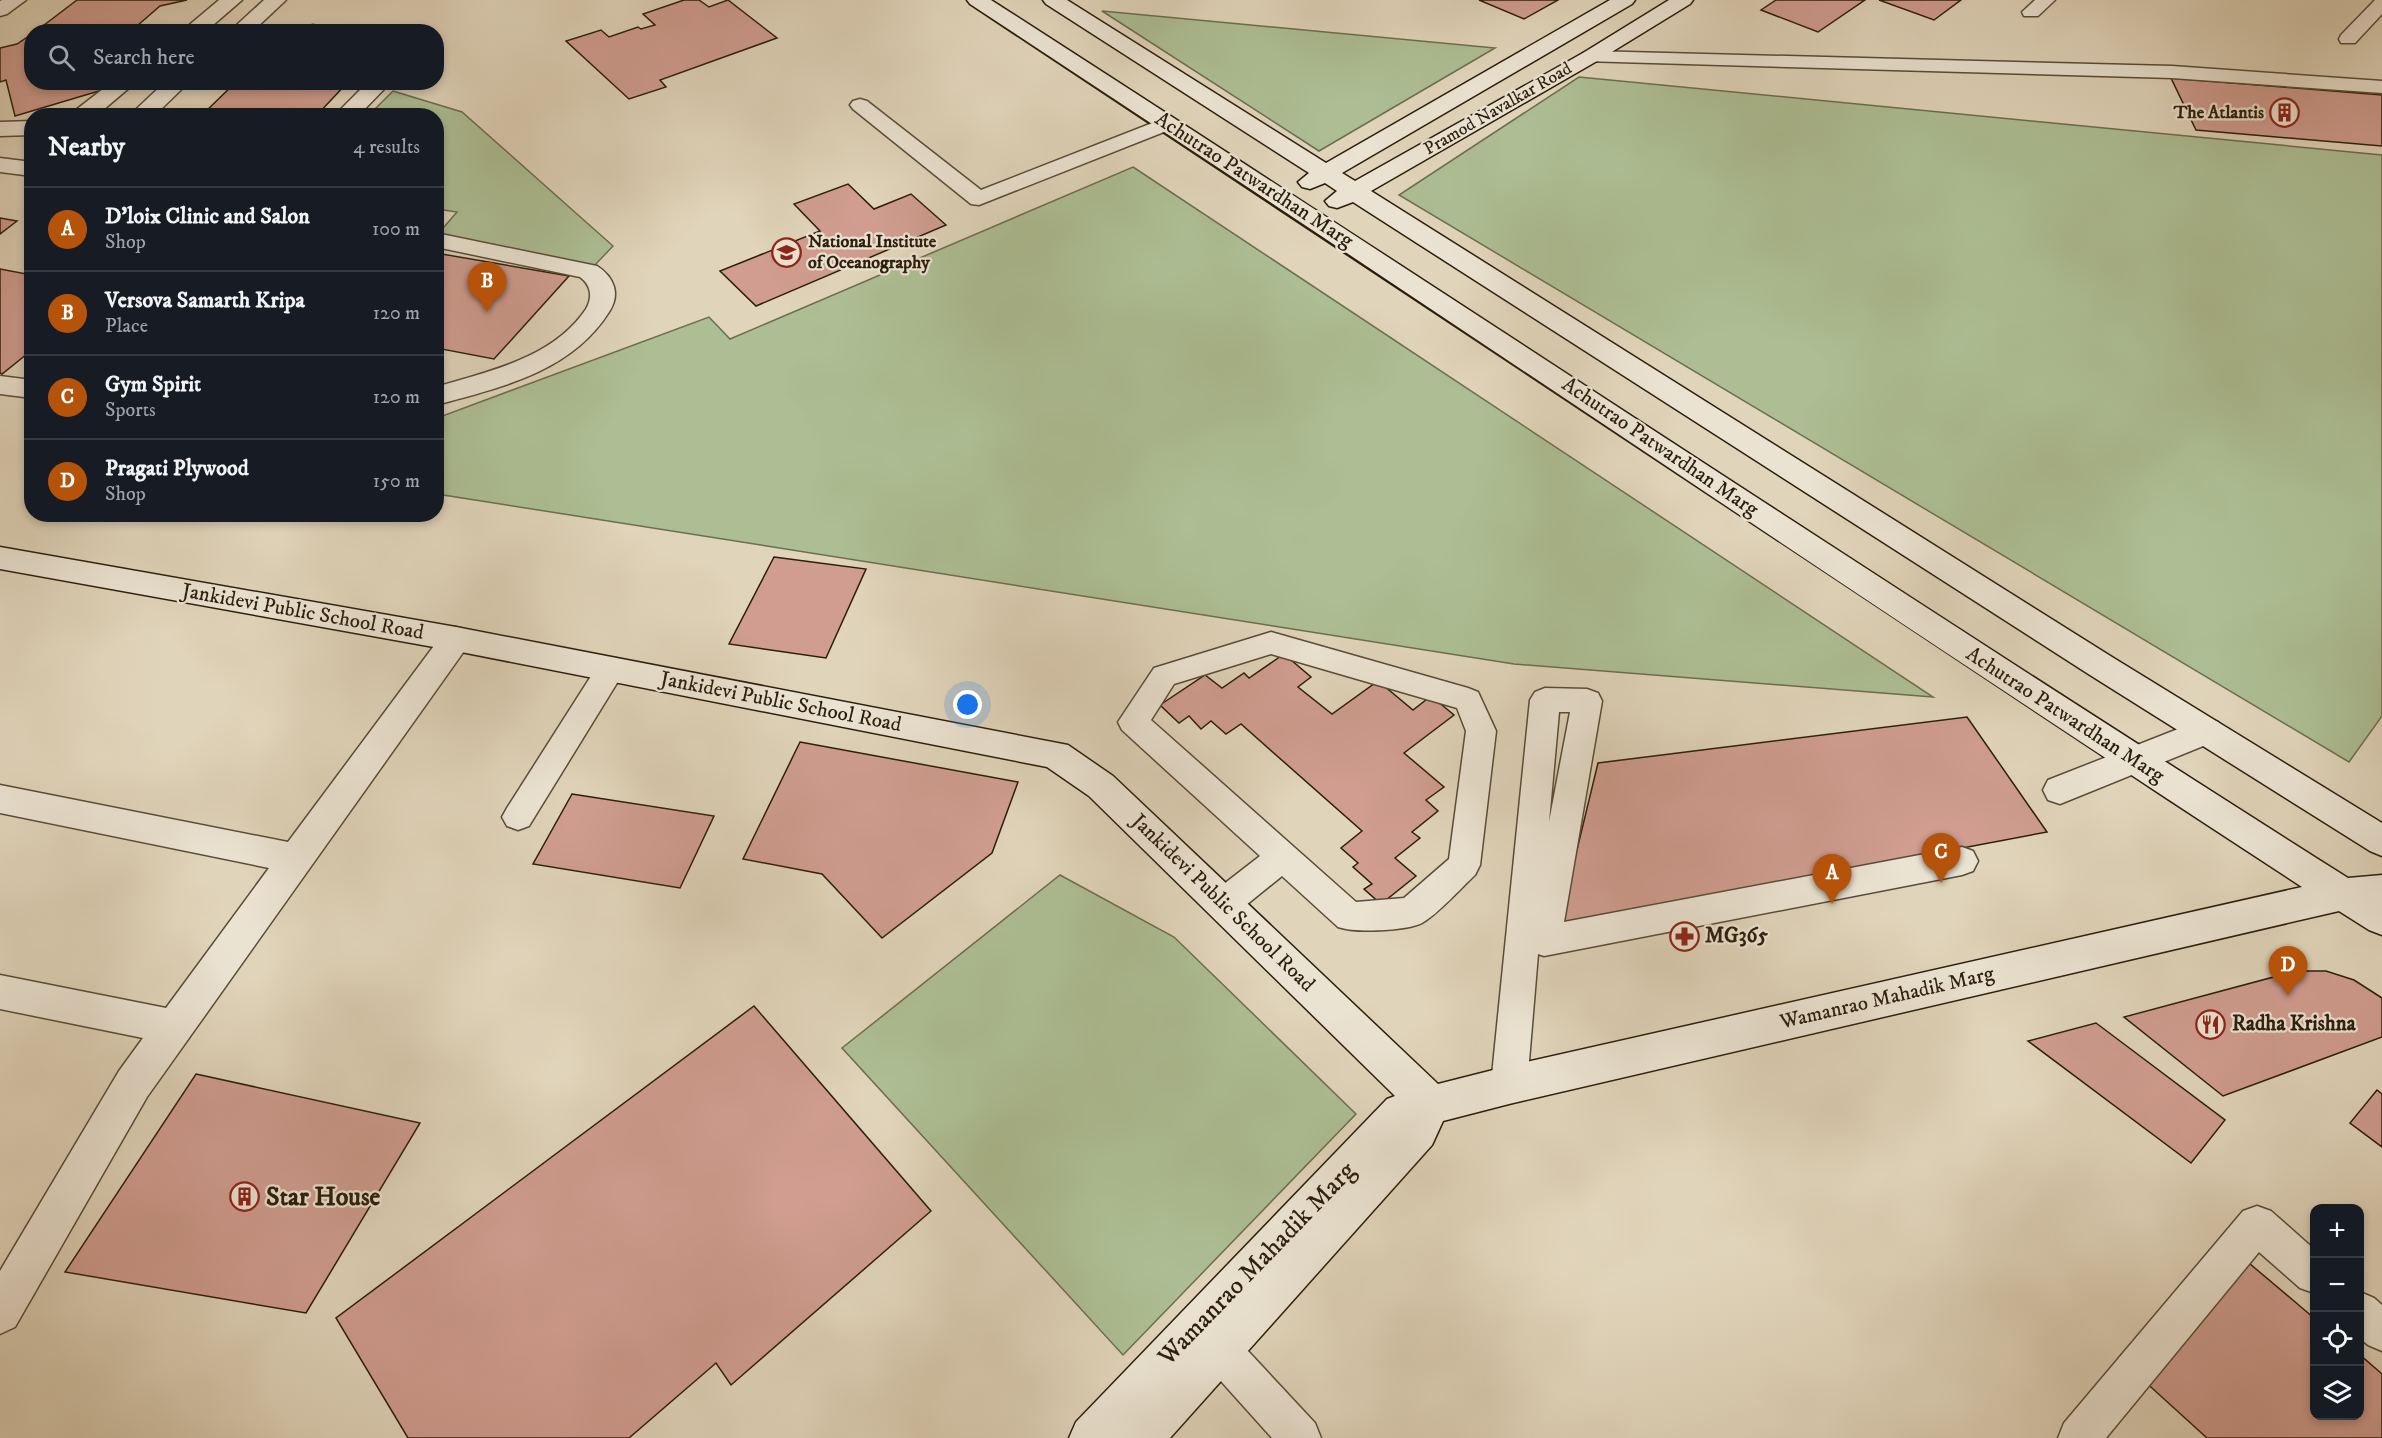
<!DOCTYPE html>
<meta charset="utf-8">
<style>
:root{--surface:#171b24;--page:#20242c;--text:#f1f3f6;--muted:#9ea1a6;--line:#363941;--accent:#b45309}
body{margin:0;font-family:"IM FELL DW Pica",serif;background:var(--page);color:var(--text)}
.controls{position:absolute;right:18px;bottom:18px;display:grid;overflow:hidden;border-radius:12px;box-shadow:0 3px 9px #0003}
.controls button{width:54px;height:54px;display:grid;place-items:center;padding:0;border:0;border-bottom:2px solid var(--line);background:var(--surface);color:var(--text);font:30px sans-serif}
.you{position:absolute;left:968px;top:705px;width:21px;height:21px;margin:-15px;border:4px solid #fff;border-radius:50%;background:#1a73e8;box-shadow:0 0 0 9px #1a73e833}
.badge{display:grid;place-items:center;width:39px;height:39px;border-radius:50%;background:var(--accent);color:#fff;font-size:20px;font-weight:700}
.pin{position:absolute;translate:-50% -50px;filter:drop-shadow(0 2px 3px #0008)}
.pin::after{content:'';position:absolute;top:32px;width:21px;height:18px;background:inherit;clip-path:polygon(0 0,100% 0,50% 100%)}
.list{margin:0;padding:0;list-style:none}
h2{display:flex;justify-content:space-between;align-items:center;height:78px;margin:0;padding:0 24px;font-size:26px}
h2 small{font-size:20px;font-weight:400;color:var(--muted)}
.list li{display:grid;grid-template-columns:39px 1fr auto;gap:18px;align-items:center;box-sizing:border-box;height:84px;padding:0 24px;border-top:2px solid var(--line)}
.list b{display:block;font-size:22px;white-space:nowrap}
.list p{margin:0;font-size:20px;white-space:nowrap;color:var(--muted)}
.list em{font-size:20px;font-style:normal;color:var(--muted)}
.icon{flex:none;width:33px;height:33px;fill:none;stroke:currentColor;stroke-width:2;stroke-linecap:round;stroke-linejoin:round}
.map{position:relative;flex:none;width:2382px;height:1438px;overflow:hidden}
.search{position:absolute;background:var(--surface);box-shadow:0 3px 9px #0003;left:24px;top:24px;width:420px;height:66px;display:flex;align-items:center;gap:15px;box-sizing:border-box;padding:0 21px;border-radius:24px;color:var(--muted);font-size:22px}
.panel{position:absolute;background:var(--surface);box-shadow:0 3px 9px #0003;left:24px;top:108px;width:420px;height:414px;border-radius:24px}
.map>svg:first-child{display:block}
</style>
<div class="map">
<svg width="2382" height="1438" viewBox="0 0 2382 1438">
<rect width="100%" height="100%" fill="#e0d4ba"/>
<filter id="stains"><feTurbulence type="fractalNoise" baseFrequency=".00333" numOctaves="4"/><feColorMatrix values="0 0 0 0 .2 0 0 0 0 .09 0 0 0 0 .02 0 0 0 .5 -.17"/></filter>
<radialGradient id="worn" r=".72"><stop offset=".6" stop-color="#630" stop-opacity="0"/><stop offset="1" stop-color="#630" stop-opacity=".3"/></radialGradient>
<g fill="#adbe94" stroke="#6c6e50" stroke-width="1.5">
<polygon points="1102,11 1495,48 1319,151"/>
<polygon points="1579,77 2382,155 2382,716 2349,762 1399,195"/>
<polygon points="393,91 462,112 613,246 594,266 437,235 457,212 437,209 436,116 368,116"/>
<polygon points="1133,167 1933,697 1514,664 437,494 437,418 709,317 730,339"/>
<polygon points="1060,875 1174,937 1356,1114 1123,1355 842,1048"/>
</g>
<g fill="#d09d90" stroke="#2c1e0c" stroke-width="1.5">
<polygon points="77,0 187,0 160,6 130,32 35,32"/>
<polygon points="684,0 699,0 709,7 728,0 777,38 660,80 666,87 629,99 566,41 601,30 609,37 638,27 641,29 655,25 643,14"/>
<polygon points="1479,0 1558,0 1524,19"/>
<polygon points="1776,0 1865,0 1818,32 1761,10"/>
<polygon points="1879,0 1961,0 1934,20"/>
<polygon points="32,34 32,82 108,82 109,88 15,116 6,80 0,82 0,48 17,44"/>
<polygon points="2171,78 2382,95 2382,146 2196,130"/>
<polygon points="236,82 348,82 316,116 201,116"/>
<polygon points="848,184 874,209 911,194 946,225 756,306 720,271 820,231 794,204"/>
<polygon points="0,218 17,221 0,234"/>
<polygon points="436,253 569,276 494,359 436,348"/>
<polygon points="0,269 32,275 32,350 2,374 0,373"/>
<polygon points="774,557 866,569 826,658 729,644"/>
<polygon points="1284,654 1311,677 1298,687 1332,714 1378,681 1413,710 1431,696 1454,715 1404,753 1444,787 1426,800 1438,811 1412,832 1420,838 1395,858 1416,876 1381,904 1364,889 1372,884 1353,867 1358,863 1341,848 1362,831 1241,724 1226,734 1211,721 1201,729 1189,716 1179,723 1160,705 1205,675 1222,688 1244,673 1249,678"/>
<polygon points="1967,717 2047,832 1559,924 1598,763"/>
<polygon points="800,742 1018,782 992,853 882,938 822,874 743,859"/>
<polygon points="572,794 714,816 680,888 533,864"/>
<polygon points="2296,971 2326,971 2354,980 2382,998 2382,1037 2223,1096 2124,1017"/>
<polygon points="754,1006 931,1211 731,1385 716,1363 629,1438 408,1438 336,1318"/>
<polygon points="2096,1023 2225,1120 2191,1163 2028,1041"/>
<polygon points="196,1074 420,1123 306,1313 65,1272"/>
<polygon points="2377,1090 2382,1094 2382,1147 2350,1123"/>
<polygon points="2243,1258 2314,1318 2314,1416 2360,1416 2360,1355 2382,1374 2382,1438 2207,1438 2142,1379"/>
</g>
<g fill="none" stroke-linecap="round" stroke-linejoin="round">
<defs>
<g id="lane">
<polygon points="2035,0 2055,0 2038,16 2024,16 2022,12"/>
<polygon points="2375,0 2382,0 2382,14 2355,43 2341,43 2339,39 2341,35"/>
<polygon points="1590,51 2172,66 2382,81 2382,93 2172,78 1583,61 1580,57 1583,53"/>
<polygon points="860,99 867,101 981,190 1160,120 1174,120 1177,124 1174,128 979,205 971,204 853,109 850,105 853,101"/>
<path d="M1271,632L1468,688L1478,692L1496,731L1480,865L1475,875C1462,887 1438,914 1422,923C1406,931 1355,933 1338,927L1282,876L1235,914L1223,918L1211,914L1206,904L1211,894L1260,856L1122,730L1118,722L1154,668ZM1271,654L1457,708L1466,731L1449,859L1404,898L1356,902L1151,720L1174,684Z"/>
<polygon points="610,659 620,662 625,670 529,826 518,830 507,826 502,817 507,808 600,662"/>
<path d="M1545,688L1587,689L1598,693L1602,701L1564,922L1962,847L1973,851L1978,861L1973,871L1962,875L1544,956L1538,954L1527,1085L1522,1097L1509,1102L1496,1097L1491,1085L1530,700L1535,692ZM1559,712H1570L1549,822Z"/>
<polygon points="2257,1206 2271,1211 2314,1249 2314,1293 2300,1288 2259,1252 2106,1438 2058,1438 2064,1423 2243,1211"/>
<polygon points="2360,1292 2374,1298 2382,1305 2382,1351 2368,1345 2360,1338"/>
<polygon points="1207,1316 1221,1322 1315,1423 1321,1438 1272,1438 1193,1350 1187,1336 1193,1322"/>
</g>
<g id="street">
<polygon points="2,0 26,0 7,14 0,16 0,1"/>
<polygon points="219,0 242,0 205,32 181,32"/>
<polygon points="264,0 286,0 252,32 229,32"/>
<polygon points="313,25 320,27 324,32 303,31 306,27"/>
<polygon points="112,82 136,82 96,116 68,116"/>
<polygon points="165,82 189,82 154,116 129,116"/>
<polygon points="368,82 391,82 358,116 334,116"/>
<polygon points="32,121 32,135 0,136 0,122"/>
<polygon points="0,158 32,162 32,176 0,172"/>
<path d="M436,233L597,266C614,277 621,294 609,312C571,372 502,387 436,405V387C490,371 553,358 586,309C593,297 591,285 580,277L436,247Z"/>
<polygon points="0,376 32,380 32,398 0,394"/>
<polygon points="456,627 467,631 472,639 467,647 147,1097 15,1327 0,1334 0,1271 119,1071 143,1038 0,1009 0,975 166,1008 269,868 0,813 0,785 288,842 445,631"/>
<polygon points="2206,718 2218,722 2223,731 2218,740 2060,804 2048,800 2043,790 2048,780"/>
</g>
<g id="secondary">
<path d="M967,0H991C1444,291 1893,590 2348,878L2382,875V935L2369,930L2339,911L1509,1104L1443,1121L1432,1145L1170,1438H1069L1076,1422L1387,1099L1395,1096L1089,796L1047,767L456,651L0,569V547L456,627L1068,745L1113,776L1438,1084L1509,1066L2302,887C1856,596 1416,296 970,4Z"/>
<polygon points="1043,0 1067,0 1326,163 1610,0 1635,0 1632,4 1342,173 1355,181 1583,53 1669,0 1693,0 1690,4 1597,61 1371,191 2112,657 2382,823 2382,856 2370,851 2090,675 1353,202 1337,208 1329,206 1325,201 1337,191 1325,183 1310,189 1302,187 1298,182 1309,173 1046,4"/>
</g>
</defs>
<use href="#lane" stroke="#594c38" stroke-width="3"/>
<use href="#street" stroke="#594c38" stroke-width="3"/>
<use href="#secondary" stroke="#2c1e0c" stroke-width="3"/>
<use href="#lane" fill="#ebe3d2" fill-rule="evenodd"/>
<use href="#street" fill="#ebe3d2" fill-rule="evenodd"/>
<use href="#secondary" fill="#ebe3d2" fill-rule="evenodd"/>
</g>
<defs>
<symbol id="building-ring" viewBox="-11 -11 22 22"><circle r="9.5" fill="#ebe3d2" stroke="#8f2418" stroke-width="1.5"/><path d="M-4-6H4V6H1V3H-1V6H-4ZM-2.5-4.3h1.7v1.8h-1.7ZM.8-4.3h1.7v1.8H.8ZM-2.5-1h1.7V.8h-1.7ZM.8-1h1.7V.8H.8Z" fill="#8f2418"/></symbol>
<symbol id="university-ring" viewBox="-11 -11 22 22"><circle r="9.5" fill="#ebe3d2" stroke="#8f2418" stroke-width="1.5"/><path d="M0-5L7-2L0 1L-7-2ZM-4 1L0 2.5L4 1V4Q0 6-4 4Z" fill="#8f2418"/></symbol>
<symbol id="pharmacy-ring" viewBox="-11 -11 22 22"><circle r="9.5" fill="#ebe3d2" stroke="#8f2418" stroke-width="1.5"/><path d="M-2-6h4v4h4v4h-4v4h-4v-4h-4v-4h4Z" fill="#8f2418"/></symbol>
<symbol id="restaurant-ring" viewBox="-11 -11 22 22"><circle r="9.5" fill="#ebe3d2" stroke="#8f2418" stroke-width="1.5"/><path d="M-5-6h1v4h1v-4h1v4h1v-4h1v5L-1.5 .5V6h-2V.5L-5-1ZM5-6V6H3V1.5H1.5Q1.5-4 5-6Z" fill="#8f2418"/></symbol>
</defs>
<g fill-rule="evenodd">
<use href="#building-ring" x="2268" y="96" width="33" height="33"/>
<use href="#university-ring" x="770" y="236" width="33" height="33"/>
<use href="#pharmacy-ring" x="1668" y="920" width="33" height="33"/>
<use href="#restaurant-ring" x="2194" y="1008" width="33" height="33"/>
<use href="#building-ring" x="228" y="1180" width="33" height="33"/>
</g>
<g text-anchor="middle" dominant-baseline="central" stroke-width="4.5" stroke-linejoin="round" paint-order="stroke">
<g font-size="18" fill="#2c1e0c" stroke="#ebe3d2">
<text transform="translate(1498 109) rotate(-30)">Pramod Navalkar Road</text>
</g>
<g font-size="18" font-weight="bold" fill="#2c1e0c" stroke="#ebe3d2" text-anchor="end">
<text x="2264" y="113">The Atlantis</text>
<text x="808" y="242" text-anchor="start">National Institute<tspan x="808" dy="21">of Oceanography</tspan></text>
</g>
<g font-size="21" fill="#2c1e0c" stroke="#ebe3d2">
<text transform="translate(1254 180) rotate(33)">Achutrao Patwardhan Marg</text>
<text transform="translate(1660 447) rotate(34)">Achutrao Patwardhan Marg</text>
<text transform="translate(303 612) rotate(10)">Jankidevi Public School Road</text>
<text transform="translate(781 702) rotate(11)">Jankidevi Public School Road</text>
<text transform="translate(2065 715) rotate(33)">Achutrao Patwardhan Marg</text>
<text transform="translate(1223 903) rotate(44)">Jankidevi Public School Road</text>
<text transform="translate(1887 998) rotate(-13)">Wamanrao Mahadik Marg</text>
</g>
<g font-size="21" font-weight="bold" fill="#2c1e0c" stroke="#ebe3d2" text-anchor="start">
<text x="1705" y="936">MG365</text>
<text x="2232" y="1024">Radha Krishna</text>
</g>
<g font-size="26" font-weight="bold" fill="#2c1e0c" stroke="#ebe3d2" text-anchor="start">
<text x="266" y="1197">Star House</text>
</g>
<g font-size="26" fill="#2c1e0c" stroke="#ebe3d2">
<text transform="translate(1257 1264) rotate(-46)">Wamanrao Mahadik Marg</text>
</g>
</g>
<rect width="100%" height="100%" filter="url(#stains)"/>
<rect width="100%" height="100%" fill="url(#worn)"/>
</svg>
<div class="controls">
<button>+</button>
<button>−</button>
<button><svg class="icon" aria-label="locate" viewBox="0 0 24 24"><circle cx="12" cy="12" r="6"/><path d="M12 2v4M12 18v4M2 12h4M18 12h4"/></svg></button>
<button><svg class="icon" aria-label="layers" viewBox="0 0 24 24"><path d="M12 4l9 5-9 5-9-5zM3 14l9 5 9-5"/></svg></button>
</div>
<div class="you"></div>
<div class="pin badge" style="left:1832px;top:904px">A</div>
<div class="pin badge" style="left:487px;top:312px">B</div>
<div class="pin badge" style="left:1941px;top:883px">C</div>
<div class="pin badge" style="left:2288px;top:996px">D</div>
<div class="search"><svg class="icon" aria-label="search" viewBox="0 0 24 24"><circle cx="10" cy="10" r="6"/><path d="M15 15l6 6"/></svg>Search here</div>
<section class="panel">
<h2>Nearby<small>4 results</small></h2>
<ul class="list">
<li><span class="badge">A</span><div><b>D'loix Clinic and Salon</b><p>Shop</p></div><em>100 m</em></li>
<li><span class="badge">B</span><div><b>Versova Samarth Kripa</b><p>Place</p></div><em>120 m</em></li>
<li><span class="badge">C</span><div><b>Gym Spirit</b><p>Sports</p></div><em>120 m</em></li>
<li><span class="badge">D</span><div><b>Pragati Plywood</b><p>Shop</p></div><em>150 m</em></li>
</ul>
</section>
</div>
